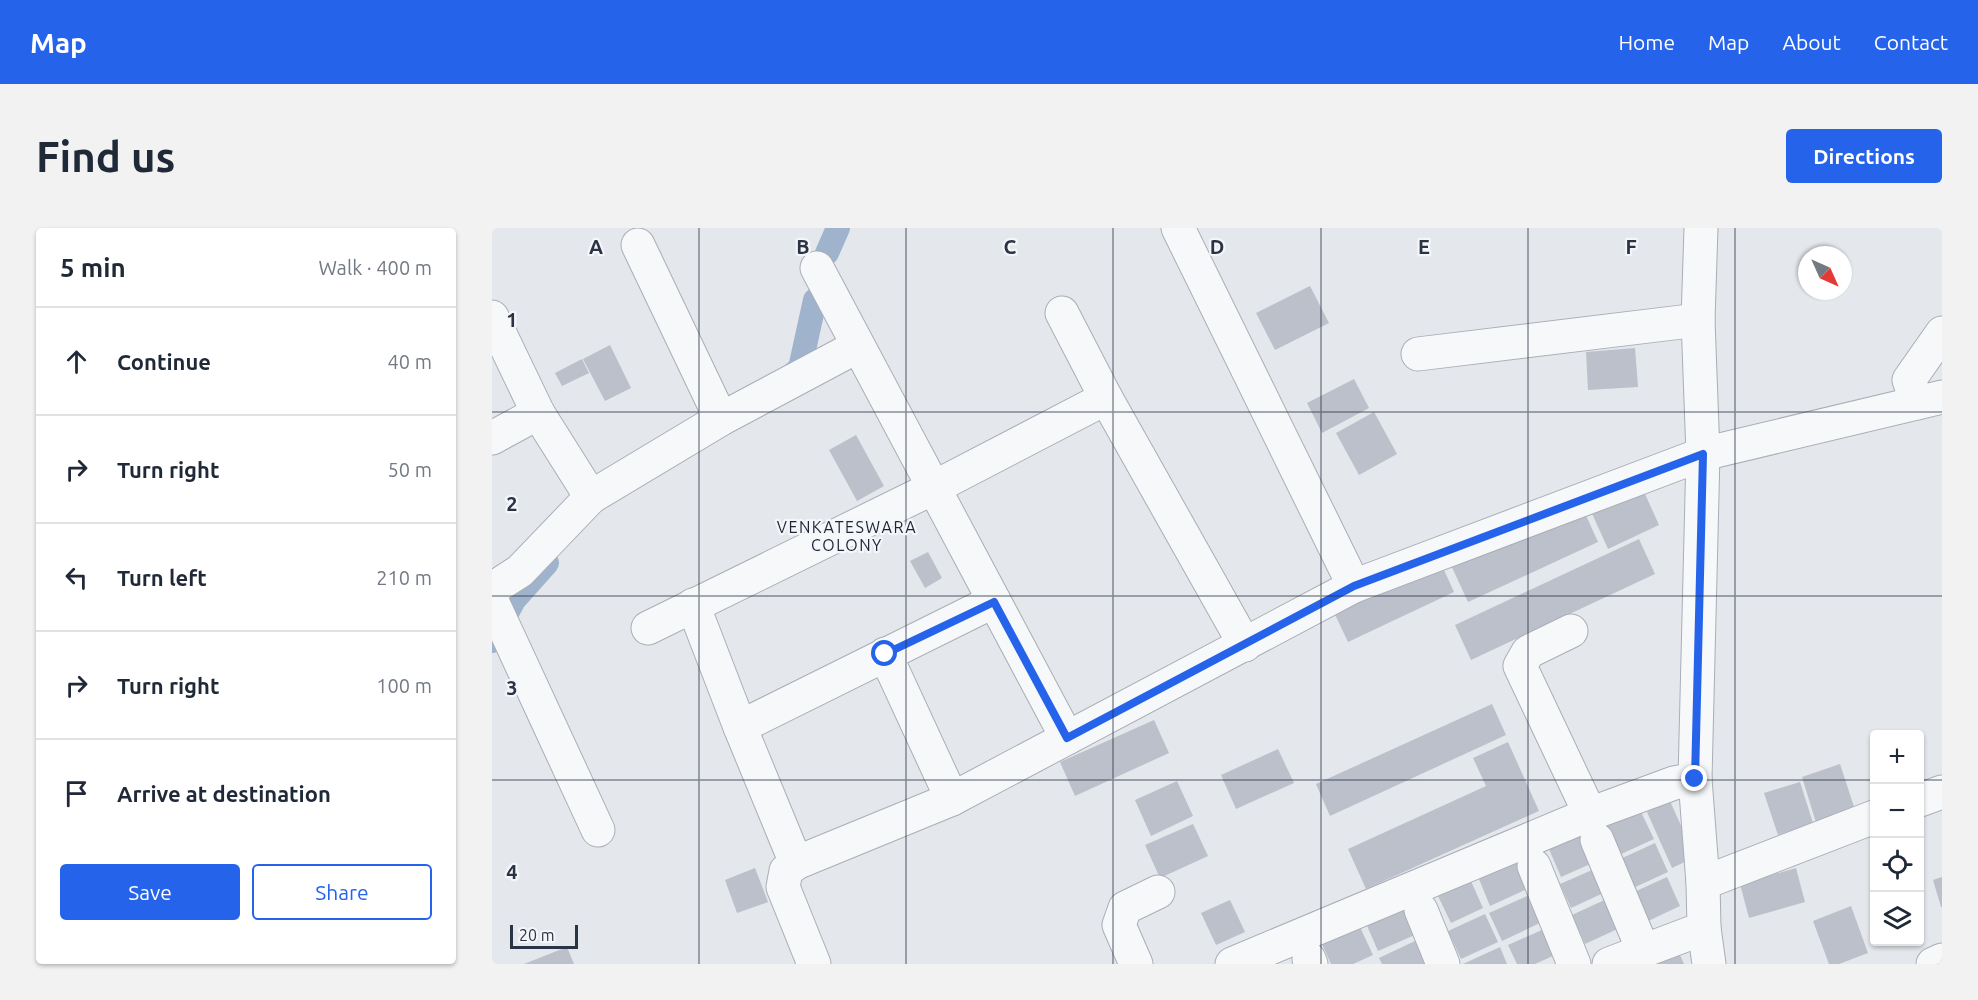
<!DOCTYPE html>
<meta charset="utf-8">
<style>
:root{--surface:#fff;--page:#f2f2f3;--text:#1f2937;--muted:#747a83;--line:#e0e1e3;--accent:#2563eb}
body{margin:0;font-family:Ubuntu,sans-serif;background:var(--page);color:var(--text)}
.controls{position:absolute;right:18px;bottom:18px;display:grid;overflow:hidden;border-radius:6px;box-shadow:0 2px 4px #0004}
.controls button{width:54px;height:54px;display:grid;place-items:center;padding:0;border:0;border-bottom:2px solid var(--line);background:var(--surface);color:var(--text);font:30px sans-serif}
.compass{position:absolute;left:1306px;top:18px;width:54px;height:54px;border-radius:50%;background:var(--surface);box-shadow:0 2px 4px #0004;rotate:135deg}
.scale{position:absolute;left:18px;bottom:15px;width:68px;box-sizing:border-box;padding-left:6px;border:3px solid #2b3445;border-top:0;font-size:16px;line-height:21px;white-space:nowrap;color:#2b3445;-webkit-text-stroke:4px #f4f6f9;paint-order:stroke}
.stop{position:absolute;width:18px;height:18px;margin:-14px;border:4px solid #2563eb;border-radius:50%;background:#fff}
.stop.end{background:#2563eb;border-color:#fff;box-shadow:0 2px 6px #0008}
.list{margin:0;padding:0;list-style:none}
h2{display:flex;justify-content:space-between;align-items:center;height:78px;margin:0;padding:0 24px;font-size:26px}
h2 small{font-size:20px;font-weight:400;color:var(--muted)}
.list li{display:grid;grid-template-columns:39px 1fr auto;gap:18px;align-items:center;box-sizing:border-box;height:108px;padding:0 24px;border-top:2px solid var(--line)}
.list b{display:block;font-size:22px;white-space:nowrap}
.list em{font-size:20px;font-style:normal;color:var(--muted)}
.actions{display:flex;gap:12px;padding:18px 24px}
.actions a{flex:1;padding:14px 0;border:2px solid var(--accent);border-radius:6px;text-align:center;font-size:21px;color:var(--accent)}
.actions .main{background:var(--accent);color:#fff}
.icon{flex:none;width:33px;height:33px;fill:none;stroke:currentColor;stroke-width:2;stroke-linecap:round;stroke-linejoin:round}
.map{position:relative;flex:none;width:1450px;height:736px;overflow:hidden;border-radius:6px}
header{display:flex;align-items:center;gap:36px;box-sizing:border-box;height:84px;padding:0 30px;background:var(--accent);color:#fff}
header strong{font-size:28px}
nav{display:flex;gap:33px;margin-inline-start:auto;font-size:21px}
.intro{display:flex;align-items:center;justify-content:space-between;box-sizing:border-box;height:144px;padding:0 36px}
h1{margin:0;font-size:42px}
.button{padding:15px 27px;border-radius:6px;background:var(--accent);color:#fff;font-size:21px;font-weight:700}
main{display:flex;gap:36px;padding:0 36px}
aside{flex:1;background:var(--surface);border-radius:6px;box-shadow:0 2px 4px #0004}
.map>svg:first-child{display:block}
</style>
<header>
<strong>Map</strong>
<nav><a>Home</a><a>Map</a><a>About</a><a>Contact</a></nav>
</header>
<div class="intro"><h1>Find us</h1><a class="button">Directions</a></div>
<main>
<aside>
<h2>5 min<small>Walk · 400 m</small></h2>
<ul class="list">
<li><svg class="icon" aria-label="ahead" viewBox="0 0 24 24"><path d="M12 20V5M6 11l6-6 6 6"/></svg><div><b>Continue</b></div><em>40 m</em></li>
<li><svg class="icon" aria-label="right" viewBox="0 0 24 24"><path d="M7 20v-9h11M14 6l5 5-5 5"/></svg><div><b>Turn right</b></div><em>50 m</em></li>
<li><svg class="icon" aria-label="left" viewBox="0 0 24 24"><path d="M17 20v-9H6M10 6l-5 5 5 5"/></svg><div><b>Turn left</b></div><em>210 m</em></li>
<li><svg class="icon" aria-label="right" viewBox="0 0 24 24"><path d="M7 20v-9h11M14 6l5 5-5 5"/></svg><div><b>Turn right</b></div><em>100 m</em></li>
<li><svg class="icon" aria-label="arrive" viewBox="0 0 24 24"><path d="M6 21V4h12l-3 4 3 4H6"/></svg><div><b>Arrive at destination</b></div></li>
</ul>
<div class="actions"><a class="main">Save</a><a>Share</a></div>
</aside>
<div class="map">
<svg width="1450" height="736" viewBox="0 0 1450 736">
<rect width="100%" height="100%" fill="#e4e7ec"/>
<g fill="none" stroke-linecap="round" stroke-linejoin="round">
<g stroke="#9fb4cc" stroke-width="24">
<polyline points="335,25 346,0"/>
<polyline points="293,153 308,140 323,72"/>
<polyline points="0,413 22,372 55,335"/>
</g>
</g>
<g fill="#bbc0ca">
<polygon points="818,58 837,95 783,122 764,85"/>
<polygon points="118,117 139,160 113,173 91,131"/>
<polygon points="1143,120 1146,159 1096,162 1094,124"/>
<polygon points="90,131 97,145 70,158 63,145"/>
<polygon points="862,151 877,180 830,205 815,175"/>
<polygon points="882,184 905,226 867,247 844,205"/>
<polygon points="364,207 392,258 365,273 337,222"/>
<polygon points="1149,257 1167,297 1116,321 1098,281"/>
<polygon points="1088,274 1106,314 976,374 958,335"/>
<polygon points="1147,311 1163,346 979,432 963,397"/>
<polygon points="436,324 450,350 433,360 418,333"/>
<polygon points="947,331 962,364 856,414 840,380"/>
<polygon points="1000,476 1014,507 838,588 824,556"/>
<polygon points="662,492 677,525 583,568 568,534"/>
<polygon points="1016,514 1047,583 874,661 856,621 994,558 981,530"/>
<polygon points="786,521 802,555 744,581 729,547"/>
<polygon points="1348,536 1364,585 1325,598 1310,549"/>
<polygon points="685,553 701,588 659,608 643,572"/>
<polygon points="1308,554 1321,595 1286,607 1272,565"/>
<polygon points="1178,573 1203,629 1180,640 1155,584"/>
<polygon points="1148,582 1162,611 1125,628 1111,598"/>
<polygon points="701,596 716,628 668,650 653,617"/>
<polygon points="1092,605 1105,633 1069,649 1057,621"/>
<polygon points="1163,615 1176,644 1139,661 1126,632"/>
<polygon points="1024,634 1035,661 998,678 987,651"/>
<polygon points="1107,639 1118,662 1079,680 1068,656"/>
<polygon points="263,640 276,674 245,685 233,652"/>
<polygon points="1304,640 1313,674 1257,690 1248,656"/>
<polygon points="1175,649 1188,678 1154,694 1140,665"/>
<polygon points="1450,649 1450,679 1449,679 1441,652"/>
<polygon points="978,651 991,680 959,695 945,666"/>
<polygon points="1035,668 1048,695 1010,713 997,685"/>
<polygon points="1119,669 1132,698 1093,716 1080,687"/>
<polygon points="738,672 753,704 724,717 709,685"/>
<polygon points="911,675 925,706 886,723 873,693"/>
<polygon points="1359,678 1376,725 1347,736 1337,736 1321,693"/>
<polygon points="993,686 1006,714 969,731 956,703"/>
<polygon points="868,699 881,727 861,736 839,736 830,716"/>
<polygon points="1052,701 1063,727 1043,736 1025,736 1016,717"/>
<polygon points="923,713 933,736 890,736 887,730"/>
<polygon points="1183,716 1192,736 1151,736"/>
<polygon points="75,719 82,736 32,736"/>
<polygon points="1008,719 1015,736 971,736"/>
</g>
<g fill="none" stroke-linecap="round" stroke-linejoin="round">
<defs>
<g id="minor">
<polyline points="686,0 862,358"/>
<polyline points="1209,0 1206,92 1211,226 1203,551 1211,655 1212,700 1217,736"/>
<polyline points="146,17 229,191"/>
<polyline points="325,40 575,510"/>
<polyline points="570,85 614,170 753,417"/>
<polyline points="0,89 46,185 99,269"/>
<polyline points="926,126 1206,92"/>
<polyline points="1425,175 1417,152 1450,105"/>
<polyline points="0,210 46,185"/>
<polyline points="0,361 28,343 99,269 229,191 366,118"/>
<polyline points="0,373 106,602"/>
<polyline points="201,377 248,499 502,373"/>
<polyline points="156,400 441,260 614,170"/>
<polyline points="1079,403 1036,424 1028,438 1098,586"/>
<polyline points="393,426 460,571"/>
<polyline points="248,499 304,635"/>
<polyline points="1428,572 1450,564"/>
<polyline points="1105,612 1151,722"/>
<polyline points="1042,638 1082,736"/>
<polyline points="1211,655 1382,589"/>
<polyline points="929,682 951,736"/>
<polyline points="817,731 819,736"/>
<polyline points="322,736 291,659 294,643 304,635 460,571 862,358 1211,226 1450,169"/>
<polyline points="644,736 627,697 633,680 666,664"/>
<polyline points="740,736 1098,586 1182,555 1203,551"/>
<polyline points="1117,736 1212,700"/>
<polyline points="1441,736 1450,732"/>
</g>
</defs>
<use href="#minor" stroke="#a9aeb7" stroke-width="35"/>
<use href="#minor" stroke="#f7f8fa" stroke-width="33"/>
</g>
<g fill="none" stroke-linecap="round" stroke-linejoin="round">
<polyline stroke="#2563eb" stroke-width="8" points="393,426 502,374 575,510 862,358 1211,226 1203,551"/>
</g>
<path fill="none" stroke="#2b3445" stroke-width="1.5" stroke-opacity="0.55" d="M207,0V736M414,0V736M621,0V736M829,0V736M1036,0V736M1243,0V736M0,184H1450M0,368H1450M0,552H1382M1428,552H1450"/>
<g text-anchor="middle" dominant-baseline="central" stroke-width="4.5" stroke-linejoin="round" paint-order="stroke">
<g font-size="16" letter-spacing="1.5" fill="#1d2536" stroke="#f4f6f9">
<text x="355" y="299">VENKATESWARA<tspan x="355" dy="18">COLONY</tspan></text>
</g>
</g>
<g font-size="20" text-anchor="middle" font-weight="bold" fill="#2b3445" stroke="#f4f6f9" stroke-width="4.5" stroke-linejoin="round" paint-order="stroke">
<text x="104" y="26">A</text>
<text x="311" y="26">B</text>
<text x="518" y="26">C</text>
<text x="725" y="26">D</text>
<text x="932" y="26">E</text>
<text x="1139" y="26">F</text>
<text x="20" y="99">1</text>
<text x="20" y="283">2</text>
<text x="20" y="467">3</text>
<text x="20" y="651">4</text>
</g>
</svg>
<div class="controls">
<button>+</button>
<button>−</button>
<button><svg class="icon" aria-label="locate" viewBox="0 0 24 24"><circle cx="12" cy="12" r="6"/><path d="M12 2v4M12 18v4M2 12h4M18 12h4"/></svg></button>
<button><svg class="icon" aria-label="layers" viewBox="0 0 24 24"><path d="M12 4l9 5-9 5-9-5zM3 14l9 5 9-5"/></svg></button>
</div>
<svg class="compass" viewBox="-18 -18 36 36"><path d="M0-13l5 13h-10z" fill="#e53935"/><path d="M0 13l5-13h-10z" fill="#747a83"/></svg>
<div class="scale">20 m</div>
<div class="stop" style="left:393px;top:426px"></div>
<div class="stop end" style="left:1203px;top:551px"></div>
</div>
</main>
